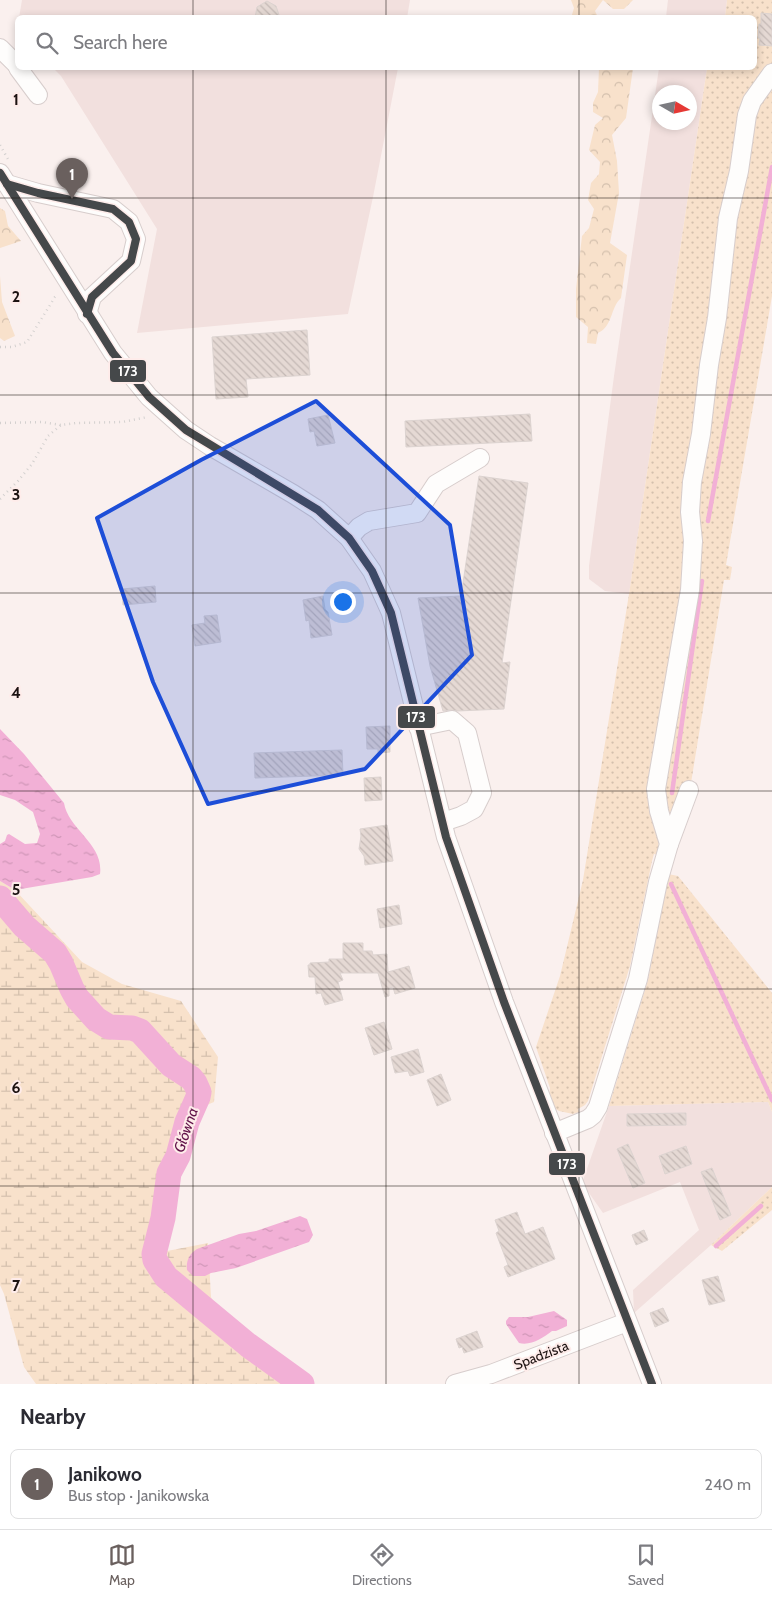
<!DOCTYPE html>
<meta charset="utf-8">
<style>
:root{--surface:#fff;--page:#f7f7f7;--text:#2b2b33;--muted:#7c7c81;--line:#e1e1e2;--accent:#6a605e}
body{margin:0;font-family:Cabin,sans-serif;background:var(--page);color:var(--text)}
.compass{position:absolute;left:652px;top:85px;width:45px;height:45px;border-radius:50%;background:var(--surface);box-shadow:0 2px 8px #0003;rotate:99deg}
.you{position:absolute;left:342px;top:601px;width:18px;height:18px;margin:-12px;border:4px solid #fff;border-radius:50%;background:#1a73e8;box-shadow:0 0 0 8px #1a73e833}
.badge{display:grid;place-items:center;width:32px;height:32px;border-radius:50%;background:var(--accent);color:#fff;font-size:16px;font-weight:700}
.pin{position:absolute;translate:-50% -41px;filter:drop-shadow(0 1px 2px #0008)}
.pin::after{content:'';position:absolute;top:26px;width:18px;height:15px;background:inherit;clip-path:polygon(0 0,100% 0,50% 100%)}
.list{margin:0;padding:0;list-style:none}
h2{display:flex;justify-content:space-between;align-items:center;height:65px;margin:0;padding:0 20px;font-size:21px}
h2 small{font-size:16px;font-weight:400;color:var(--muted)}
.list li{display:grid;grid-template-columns:32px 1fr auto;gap:15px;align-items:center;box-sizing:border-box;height:70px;margin:0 10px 10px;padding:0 10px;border:1px solid var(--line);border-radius:8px}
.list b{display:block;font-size:19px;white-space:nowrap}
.list p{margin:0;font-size:16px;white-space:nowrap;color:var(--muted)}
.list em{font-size:16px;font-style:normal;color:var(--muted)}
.icon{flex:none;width:28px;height:28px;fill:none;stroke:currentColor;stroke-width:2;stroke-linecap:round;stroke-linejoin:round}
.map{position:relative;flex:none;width:772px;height:1384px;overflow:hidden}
.search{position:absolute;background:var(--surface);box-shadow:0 2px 8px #0003;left:15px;right:15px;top:15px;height:55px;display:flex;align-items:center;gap:12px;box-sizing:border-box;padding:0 18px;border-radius:8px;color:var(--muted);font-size:19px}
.sheet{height:145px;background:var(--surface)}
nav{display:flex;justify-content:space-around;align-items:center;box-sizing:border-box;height:70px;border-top:1px solid var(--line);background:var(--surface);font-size:14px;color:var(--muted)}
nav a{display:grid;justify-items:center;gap:2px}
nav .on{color:var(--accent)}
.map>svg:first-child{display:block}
</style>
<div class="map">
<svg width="772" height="1384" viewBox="0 0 772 1384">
<defs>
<pattern id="grass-dots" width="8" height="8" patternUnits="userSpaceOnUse" patternTransform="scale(1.25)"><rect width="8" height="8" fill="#f8e1cb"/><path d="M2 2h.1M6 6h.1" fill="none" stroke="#d4c0ad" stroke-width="1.8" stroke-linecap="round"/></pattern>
<pattern id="forest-crowns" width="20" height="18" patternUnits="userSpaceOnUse" patternTransform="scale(1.25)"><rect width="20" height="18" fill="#f8e1cb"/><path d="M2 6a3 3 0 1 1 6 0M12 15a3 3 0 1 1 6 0" fill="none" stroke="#d4c0ad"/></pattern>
<pattern id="wetland-marsh" width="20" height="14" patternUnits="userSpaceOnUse" patternTransform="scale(1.25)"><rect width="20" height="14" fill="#f8e1cb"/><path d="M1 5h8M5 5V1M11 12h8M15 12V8" fill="none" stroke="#d4c0ad"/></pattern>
<pattern id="water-ripples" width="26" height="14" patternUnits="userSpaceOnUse" patternTransform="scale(1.25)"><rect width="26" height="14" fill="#f2b0d6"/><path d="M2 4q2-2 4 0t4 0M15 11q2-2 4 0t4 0" fill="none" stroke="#cf96b7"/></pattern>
<pattern id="building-back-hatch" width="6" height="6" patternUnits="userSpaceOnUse" patternTransform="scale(1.25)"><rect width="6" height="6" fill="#e5d9d4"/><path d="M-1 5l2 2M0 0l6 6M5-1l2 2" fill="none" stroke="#c4b9b5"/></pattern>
</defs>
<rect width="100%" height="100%" fill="#faf0ee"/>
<g fill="#f2e0de" fill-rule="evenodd">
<polygon points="22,0 410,0 407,18 19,18"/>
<polygon points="668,0 727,0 725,17 666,17"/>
<polygon points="53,68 398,68 373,197 348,314 137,333 157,229 61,76"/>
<path d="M659,68H707L629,594L605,591L589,579V566L614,376ZM660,92H690V122H660Z"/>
<polygon points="768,1102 772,1112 772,1187 711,1245 634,1313 633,1290 699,1230 680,1182 603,1213 582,1183 609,1106"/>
</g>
<g fill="url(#grass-dots)">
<polygon points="727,0 772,0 772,296 726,565 732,567 730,580 724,580 691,783 698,789 683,784 672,811 669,812 667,810 666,791 661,790 658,855 654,854 652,861 630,966 588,1101 585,1105 578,1109 579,1112 573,1114 559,1111 554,1108 549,1101 550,1088 536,1047 560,976 583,880 629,594 707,68 754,68 754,18 725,17"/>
<polygon points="668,874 678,876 772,993 772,1112 768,1102 609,1106 648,980"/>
<polygon points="772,1187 772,1210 722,1251 711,1245"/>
</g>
<g fill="url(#forest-crowns)">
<polygon points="571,0 603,0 595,11 598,17 571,18 574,8"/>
<polygon points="603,0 633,0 624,9 613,9"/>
<path d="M599,68H633L626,118L612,135L617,161L619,193L610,243L627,255L621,298C610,308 613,326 598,333L596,344L587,343L588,327L576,317V289L582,236L589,228L594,209L588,200L591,183L599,174L600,162L589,150L595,125L603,118L593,112V103L598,92Z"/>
<polygon points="0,208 5,211 8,226 21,241 0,248"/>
<polygon points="0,276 2,302 15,336 4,341 0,338"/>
</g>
<polygon fill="url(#wetland-marsh)" points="0,881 15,890 82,962 122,984 181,1001 218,1057 214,1102 197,1109 173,1176 162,1252 208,1243 211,1297 225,1330 294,1380 291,1384 36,1384 24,1367 4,1294 0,1285"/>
<g fill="url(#water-ripples)">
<path d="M0,729L24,754L64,803C68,829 104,844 100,874L92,877L15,890L0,881V844L5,841L7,835L9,834L25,844L37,843L40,834L33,812L15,800L0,795Z"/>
<path d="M300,1216L307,1219L313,1235L309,1242L236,1268L211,1273L205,1276H193L187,1270C186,1261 189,1254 197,1249L239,1234L256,1231Z"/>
<path d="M554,1311L567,1320V1326L556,1331H552C543,1338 531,1346 519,1343L506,1324V1321L509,1317H528Z"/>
</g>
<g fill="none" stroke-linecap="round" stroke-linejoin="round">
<g stroke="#f2b0d6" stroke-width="4.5">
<polyline points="708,521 772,167"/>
<polyline points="672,793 702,581"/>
<polyline points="671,884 772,1100"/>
<polyline points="716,1246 761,1206"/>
</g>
<polyline stroke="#f2b0d6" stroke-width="25" points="0,898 24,926 55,953 61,963 72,989 77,998 96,1019 109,1027 132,1028 140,1031 171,1065 191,1078 195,1083 199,1092 198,1097 187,1122 178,1156 169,1173 163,1218 154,1254 155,1260 166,1277 248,1345 302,1384"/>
</g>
<g fill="url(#building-back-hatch)" stroke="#dcd3d0">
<polygon points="267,1 276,6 280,18 255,18 257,7"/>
<polygon points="761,13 772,14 772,46 759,45 760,38 758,38 759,24 761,24"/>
<polygon points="307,330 310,375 246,379 248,397 216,399 212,337"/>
<polygon points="530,414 532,441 406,447 405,421"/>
<polygon points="328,415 335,443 317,446 314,431 310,432 308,419"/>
<polygon points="479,476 528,483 502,663 510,662 504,709 457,711 450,710 443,711 430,666 418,598 461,596"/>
<polygon points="155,586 156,602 123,605 122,589"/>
<polygon points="323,596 325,609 328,612 332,635 311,638 309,620 306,621 303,600"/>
<polygon points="217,615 221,642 195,646 192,625 205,623 204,616"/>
<polygon points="390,726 390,752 378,753 378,749 367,749 366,727"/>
<polygon points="342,750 343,775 255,778 254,753"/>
<polygon points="381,777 382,800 365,801 364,778"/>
<polygon points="387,825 393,861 365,865 364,856 359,849 361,836 360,829"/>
<polygon points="399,905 402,924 380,928 377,909"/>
<polygon points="343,943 363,943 363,951 372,951 373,955 387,954 388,972 409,966 415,988 395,994 393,987 389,988 389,996 385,997 378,973 340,973 343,980 338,982 343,1000 325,1005 321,993 316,994 315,977 309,977 308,965 310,965 310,963 329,962 329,959 343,959"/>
<polygon points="384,1022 392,1049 374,1055 365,1028"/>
<polygon points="418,1049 424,1072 410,1076 408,1071 395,1073 391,1057"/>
<polygon points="441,1074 451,1100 437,1106 427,1080"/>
<polygon points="686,1113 686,1125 627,1126 627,1114"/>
<polygon points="628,1144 645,1183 633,1188 617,1149"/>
<polygon points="686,1146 692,1164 665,1174 659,1156"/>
<polygon points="712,1168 731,1215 720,1220 701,1172"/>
<polygon points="517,1212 525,1234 543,1227 555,1259 508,1277 504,1267 508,1265 496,1233 499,1231 495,1220"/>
<polygon points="644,1230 648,1240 636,1245 632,1235"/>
<polygon points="718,1276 725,1301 709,1305 702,1280"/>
<polygon points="663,1308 669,1321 655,1327 650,1313"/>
<polygon points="477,1331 483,1347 464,1353 462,1347 459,1348 456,1339"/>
</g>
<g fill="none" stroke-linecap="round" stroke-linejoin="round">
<defs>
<g id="minor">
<polyline points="0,48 18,66"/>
<polyline points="18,68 38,95"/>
<polyline points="0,173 113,353 149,397 186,430 210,446 293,494 318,510 349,538 372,571 391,613 446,837 504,1002 652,1384"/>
<polyline points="7,184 38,193 113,209 129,222 136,239 131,261 92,297 87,314"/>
<polyline points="349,538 359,527 369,521 417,513 436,484 480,458"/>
<polyline points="418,727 452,720 467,733 482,793 474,809 461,816 443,822"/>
<polyline points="669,844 689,790"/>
<polyline points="554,1133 588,1119 593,1115 598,1107 638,979 658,882 669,844 659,811 656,789 690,590 693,541 690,512 692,482 701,434 709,365 717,318 728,218 739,171 747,115 752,101 772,73"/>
<polyline points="455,1384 491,1374 627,1322"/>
</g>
</defs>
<use href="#minor" stroke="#d7cdcc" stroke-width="20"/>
<g stroke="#d3d0cf" stroke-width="2.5" stroke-dasharray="1 4" stroke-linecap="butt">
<polyline points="0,145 9,161"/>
<polyline points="0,347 12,347 27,342 55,297 58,295"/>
<polyline points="0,423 42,422 61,425"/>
<polyline points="0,499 18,481 32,464 48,436 61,425 76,423 122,422 148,417"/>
</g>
<use href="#minor" stroke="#fefdfc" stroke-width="18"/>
<defs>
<g id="bus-1">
<polyline points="0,173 113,353 149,397 186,430 318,510 349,538 372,571 391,613 446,837 504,1002 652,1384"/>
<polyline points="7,184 38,193 113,209 129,222 136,239 131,261 92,297 87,314"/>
</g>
</defs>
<use href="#bus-1" stroke="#feecea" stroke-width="11"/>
<use href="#bus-1" stroke="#45484a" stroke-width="8"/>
</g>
<path fill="#1d4ed8" fill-opacity="0.2" stroke="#1d4ed8" stroke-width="4" stroke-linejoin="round" d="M316,401L450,525L472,655L365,769L208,804L153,682L97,518L201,460Z"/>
<path fill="none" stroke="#1c1211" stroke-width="1" stroke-opacity="0.55" d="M193,0V18M386,0V18M579,0V18M193,68V1384M386,68V1384M579,68V1384M0,198H772M0,395H772M0,593H772M0,791H772M0,989H772M0,1186H772"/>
<g text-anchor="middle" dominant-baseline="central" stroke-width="4" stroke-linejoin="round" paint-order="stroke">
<g font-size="14" fill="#1c1211" stroke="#feecea">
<text transform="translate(541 1355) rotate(-21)">Spadzista</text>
</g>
<g font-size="15" font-style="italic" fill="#611249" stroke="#feecea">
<text transform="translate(186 1130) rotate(-71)">Główna</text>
</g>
</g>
<g font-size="16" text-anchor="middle" font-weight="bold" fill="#1c1211" stroke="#feecea" stroke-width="4" stroke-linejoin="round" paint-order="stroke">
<text x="16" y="105">1</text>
<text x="16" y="302">2</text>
<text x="16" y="500">3</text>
<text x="16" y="698">4</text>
<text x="16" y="895">5</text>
<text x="16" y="1093">6</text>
<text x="16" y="1291">7</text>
</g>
<g stroke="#feecea" stroke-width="2">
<rect x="109" y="359" width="38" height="24" rx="5" fill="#45484a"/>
<rect x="397" y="705" width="39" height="24" rx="5" fill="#45484a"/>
<rect x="548" y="1152" width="38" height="24" rx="5" fill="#45484a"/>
</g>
<g font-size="14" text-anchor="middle" font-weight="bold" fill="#fff">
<text x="128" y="376">173</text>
<text x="416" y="722">173</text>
<text x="567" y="1169">173</text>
</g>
</svg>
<svg class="compass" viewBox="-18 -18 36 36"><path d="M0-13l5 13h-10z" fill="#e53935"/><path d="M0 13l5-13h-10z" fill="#7c7c81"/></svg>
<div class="you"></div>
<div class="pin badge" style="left:72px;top:199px">1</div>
<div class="search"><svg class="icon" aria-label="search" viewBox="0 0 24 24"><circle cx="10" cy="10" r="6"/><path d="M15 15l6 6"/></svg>Search here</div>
</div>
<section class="sheet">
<h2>Nearby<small></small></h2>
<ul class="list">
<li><span class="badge">1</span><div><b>Janikowo</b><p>Bus stop · Janikowska</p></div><em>240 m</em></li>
</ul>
</section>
<nav>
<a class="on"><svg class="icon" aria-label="map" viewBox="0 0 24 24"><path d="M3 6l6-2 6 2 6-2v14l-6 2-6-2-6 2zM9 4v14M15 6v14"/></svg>Map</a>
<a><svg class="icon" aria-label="directions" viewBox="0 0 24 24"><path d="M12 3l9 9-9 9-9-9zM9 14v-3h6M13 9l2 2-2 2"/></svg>Directions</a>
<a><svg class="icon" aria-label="saved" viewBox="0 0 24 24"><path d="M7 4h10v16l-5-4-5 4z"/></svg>Saved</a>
</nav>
